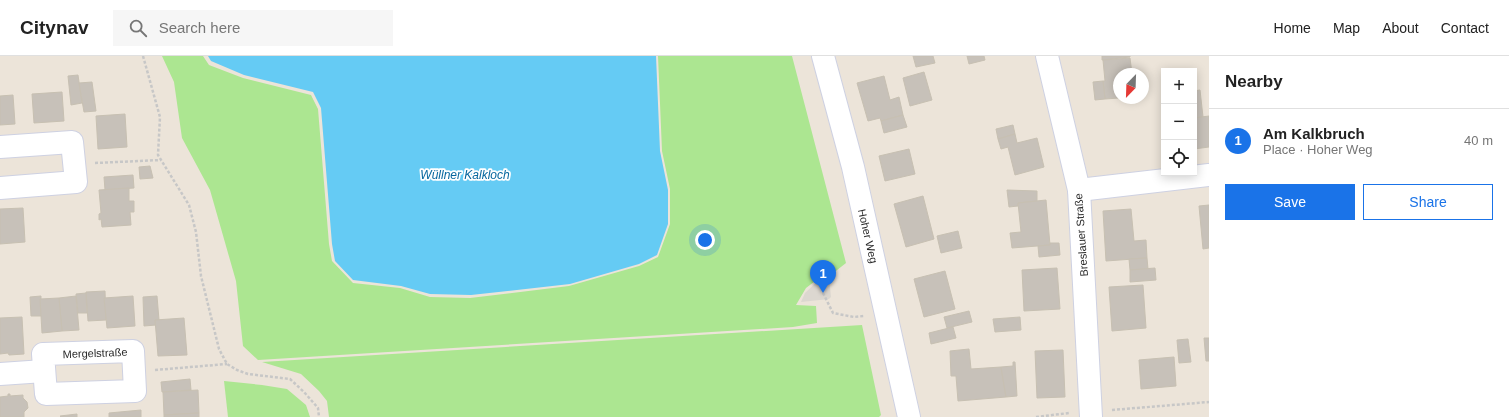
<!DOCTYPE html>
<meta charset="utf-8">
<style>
:root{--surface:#fff;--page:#f6f6f6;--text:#222;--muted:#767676;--line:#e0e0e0;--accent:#1a73e8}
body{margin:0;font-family:Helvetica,sans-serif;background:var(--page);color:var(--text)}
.controls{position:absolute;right:12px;top:12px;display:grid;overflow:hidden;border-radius:0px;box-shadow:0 2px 10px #0003}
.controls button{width:36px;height:36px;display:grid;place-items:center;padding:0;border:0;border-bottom:1px solid var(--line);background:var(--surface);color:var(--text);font:20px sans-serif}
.compass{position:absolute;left:1113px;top:12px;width:36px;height:36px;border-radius:50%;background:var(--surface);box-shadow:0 2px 10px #0003;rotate:203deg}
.you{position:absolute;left:705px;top:184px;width:14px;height:14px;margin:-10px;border:3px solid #fff;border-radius:50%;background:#1a73e8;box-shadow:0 0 0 6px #1a73e833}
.badge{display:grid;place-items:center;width:26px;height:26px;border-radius:50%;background:var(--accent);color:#fff;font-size:13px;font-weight:700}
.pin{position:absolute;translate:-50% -33px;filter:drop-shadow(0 1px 2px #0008)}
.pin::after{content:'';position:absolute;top:21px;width:14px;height:12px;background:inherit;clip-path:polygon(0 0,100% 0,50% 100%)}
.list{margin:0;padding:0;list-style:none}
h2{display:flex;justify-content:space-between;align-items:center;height:52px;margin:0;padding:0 16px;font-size:17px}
h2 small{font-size:13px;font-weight:400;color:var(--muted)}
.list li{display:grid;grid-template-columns:26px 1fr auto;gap:12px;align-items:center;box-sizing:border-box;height:64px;padding:0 16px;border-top:1px solid var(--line)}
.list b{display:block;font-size:15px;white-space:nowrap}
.list p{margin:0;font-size:13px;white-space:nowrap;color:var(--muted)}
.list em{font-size:13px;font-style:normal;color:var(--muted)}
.actions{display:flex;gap:8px;padding:12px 16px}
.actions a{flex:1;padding:9px 0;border:1px solid var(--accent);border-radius:0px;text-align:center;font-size:14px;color:var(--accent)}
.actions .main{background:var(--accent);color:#fff}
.icon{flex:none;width:22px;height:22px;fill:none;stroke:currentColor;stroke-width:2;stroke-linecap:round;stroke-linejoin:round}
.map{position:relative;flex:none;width:1209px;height:361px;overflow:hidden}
header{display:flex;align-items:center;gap:24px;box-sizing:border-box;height:56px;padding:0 20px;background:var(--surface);border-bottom:1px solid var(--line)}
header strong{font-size:19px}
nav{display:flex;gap:22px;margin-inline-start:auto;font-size:14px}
.search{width:280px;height:36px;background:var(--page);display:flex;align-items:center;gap:10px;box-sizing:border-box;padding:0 14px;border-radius:0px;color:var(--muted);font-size:15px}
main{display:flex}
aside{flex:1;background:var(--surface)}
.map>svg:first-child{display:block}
</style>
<header>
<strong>Citynav</strong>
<div class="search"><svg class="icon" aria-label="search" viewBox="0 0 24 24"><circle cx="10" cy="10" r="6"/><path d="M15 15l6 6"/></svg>Search here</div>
<nav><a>Home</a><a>Map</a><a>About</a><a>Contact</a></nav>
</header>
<main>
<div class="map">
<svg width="1209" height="361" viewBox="0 0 1209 361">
<rect width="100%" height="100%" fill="#ece4d9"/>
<g fill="#ace691">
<polygon points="162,0 203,0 209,9 243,22 311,39 318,53 329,188 332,205 353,227 400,232 430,241 470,242 569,230 639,210 658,201 670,168 670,133 662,95 658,0 792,0 846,207 832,218 823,219 806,232 796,249 816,250 817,267 793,271 258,304 243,290 236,225 210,134 182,82 174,26"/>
<polygon points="862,269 881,359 879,361 329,361 327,345 319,335 301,318 262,306"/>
<polygon points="224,325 262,329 287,333 306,349 310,361 228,361"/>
</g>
<polygon fill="#dcd7d0" points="825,221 829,221 831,241 829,243 801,246 805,237 821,222"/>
<polygon fill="#65cbf4" points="208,0 656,0 660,95 668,134 668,168 657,199 639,208 570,228 471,239 430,238 401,230 353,224 335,205 332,188 321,52 313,36 244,19 211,5"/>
<g fill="#c7c1b9" stroke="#c7c0b2">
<polygon points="913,0 933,0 935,7 916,11"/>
<polygon points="967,0 984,0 985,4 969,8"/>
<polygon points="1102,0 1130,0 1130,1 1102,4"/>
<polygon points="1130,2 1132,18 1119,18 1119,42 1105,43 1103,25 1105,25 1103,4"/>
<polygon points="924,16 932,44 910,50 903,22"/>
<polygon points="78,19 82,47 71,49 68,20"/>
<polygon points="884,20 890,44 899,41 903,59 881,65 880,62 868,65 857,27"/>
<polygon points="1103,25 1105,43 1095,44 1093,26"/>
<polygon points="92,26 96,55 84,56 79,27"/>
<polygon points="1200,34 1203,61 1194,62 1194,35"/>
<polygon points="62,36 64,65 34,67 32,38"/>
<polygon points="13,39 15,68 0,69 0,40"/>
<polygon points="125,58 127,91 98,93 96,60"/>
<polygon points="903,59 907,71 884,77 881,65"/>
<polygon points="1209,60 1209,91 1194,93 1194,62"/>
<polygon points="1013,69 1015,78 998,83 996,73"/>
<polygon points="1015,78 1017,87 1037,82 1044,111 1015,119 1008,91 1001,93 998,83"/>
<polygon points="909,93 915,118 885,125 879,100"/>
<polygon points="150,110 153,122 140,123 139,111"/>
<polygon points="133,119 134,132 105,134 104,121"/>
<polygon points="129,132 129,145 134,145 134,156 130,156 131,169 102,171 101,163 99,164 99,158 101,157 99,134"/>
<polygon points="1007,134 1037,135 1037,145 1018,147 1018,150 1009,151"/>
<polygon points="923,140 934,183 906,191 894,148"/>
<polygon points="1046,144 1050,189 1012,192 1010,177 1021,176 1018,147"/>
<polygon points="1209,149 1209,192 1203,193 1199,150"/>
<polygon points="23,152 25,186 0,188 0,153"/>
<polygon points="1131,153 1134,185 1146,184 1147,202 1106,205 1103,155"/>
<polygon points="958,175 962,192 941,197 937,180"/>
<polygon points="1050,187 1059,187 1060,199 1039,201 1038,190 1050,189"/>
<polygon points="1147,202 1148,213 1130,214 1129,203"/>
<polygon points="1057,212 1060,253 1024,255 1022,214"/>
<polygon points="1155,212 1156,224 1130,226 1130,214"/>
<polygon points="945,215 955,253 924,261 914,223"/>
<polygon points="1143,229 1146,272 1112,275 1109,231"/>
<polygon points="105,235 106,264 88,265 86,236"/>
<polygon points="86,237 87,257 78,257 76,238"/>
<polygon points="41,240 41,260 31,260 30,241"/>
<polygon points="76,240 79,274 62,275 59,242"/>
<polygon points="133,240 135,270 107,272 104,242"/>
<polygon points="157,240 159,264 155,264 156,269 144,270 143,241"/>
<polygon points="59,242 62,275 42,277 40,243"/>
<polygon points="969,255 972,266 947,272 944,261"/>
<polygon points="22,261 24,298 9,299 8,297 0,298 0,262"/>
<polygon points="1020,261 1021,274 995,276 993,263"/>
<polygon points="184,262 187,299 158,300 155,264"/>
<polygon points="953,271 956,282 931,288 929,277"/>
<polygon points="1204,282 1209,282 1209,305 1206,305"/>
<polygon points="1188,283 1191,306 1179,307 1177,284"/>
<polygon points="969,293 971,313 1001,311 1006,341 958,345 956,320 951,320 950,295"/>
<polygon points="1063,294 1065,341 1037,342 1035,295"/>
<polygon points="1174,301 1176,330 1141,333 1139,304"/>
<polygon points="1013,306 1015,306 1017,340 1006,341 1001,311 1013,310"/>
<polygon points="190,323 191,334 162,336 161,326"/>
<polygon points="198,334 199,357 164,359 163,336"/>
<polygon points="8,338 10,338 10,340 23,339 23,342 27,346 28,352 24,356 24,361 0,361 0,341 8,340"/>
<polygon points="141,354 141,361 109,361 109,357"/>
<polygon points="199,357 199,361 164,361 164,359"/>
<polygon points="77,358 77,361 61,361 60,360"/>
</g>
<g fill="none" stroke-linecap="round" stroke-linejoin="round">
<defs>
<g id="street">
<polyline points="1047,0 1079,134 1091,361"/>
<polyline points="0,91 72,86 76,126 0,132"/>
<polyline points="1079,134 1209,119"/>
<polygon points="133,295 135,335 46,338 43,298"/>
<polyline points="0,318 44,315"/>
</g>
<polyline id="secondary" points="823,0 853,111 909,361"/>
</defs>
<use href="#street" stroke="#ced1e2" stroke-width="24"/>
<use href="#secondary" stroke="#ced1e2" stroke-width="24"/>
<g stroke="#c7c7c7" stroke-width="2.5" stroke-dasharray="3 2" stroke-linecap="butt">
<polyline points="143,0 160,61 158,99 189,149 196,176 201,220 219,293 227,308 237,314 248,318 290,323 304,336 318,352 319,361"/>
<polyline points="95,107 161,104"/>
<polyline points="823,237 833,257 854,261 864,260"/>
<polyline points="155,314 227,308"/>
<polyline points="1112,354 1209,346"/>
<polyline points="1036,361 1069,357"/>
</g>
<use href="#street" stroke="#fff" stroke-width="22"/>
<use href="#secondary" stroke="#fff" stroke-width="22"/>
</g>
<g text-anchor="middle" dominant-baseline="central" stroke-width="3.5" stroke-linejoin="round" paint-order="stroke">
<g font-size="11" fill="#282828" stroke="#fff">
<text transform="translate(1081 179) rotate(-94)">Breslauer Straße</text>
<text transform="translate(868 180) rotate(77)">Hoher Weg</text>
<text transform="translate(95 297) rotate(-2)">Mergelstraße</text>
</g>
<g font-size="12" font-style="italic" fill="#06679e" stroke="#fff">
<text x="465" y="119">Wüllner Kalkloch</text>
</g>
</g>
</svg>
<div class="controls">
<button>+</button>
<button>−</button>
<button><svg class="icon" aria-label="locate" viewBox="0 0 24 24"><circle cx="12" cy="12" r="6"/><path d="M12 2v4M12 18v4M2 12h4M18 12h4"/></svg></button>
</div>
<svg class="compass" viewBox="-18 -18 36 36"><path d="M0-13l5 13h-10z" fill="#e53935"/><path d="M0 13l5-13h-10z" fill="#767676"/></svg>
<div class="you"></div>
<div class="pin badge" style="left:823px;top:237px">1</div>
</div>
<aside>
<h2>Nearby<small></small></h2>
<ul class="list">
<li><span class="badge">1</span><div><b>Am Kalkbruch</b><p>Place · Hoher Weg</p></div><em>40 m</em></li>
</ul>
<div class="actions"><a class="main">Save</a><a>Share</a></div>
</aside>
</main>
